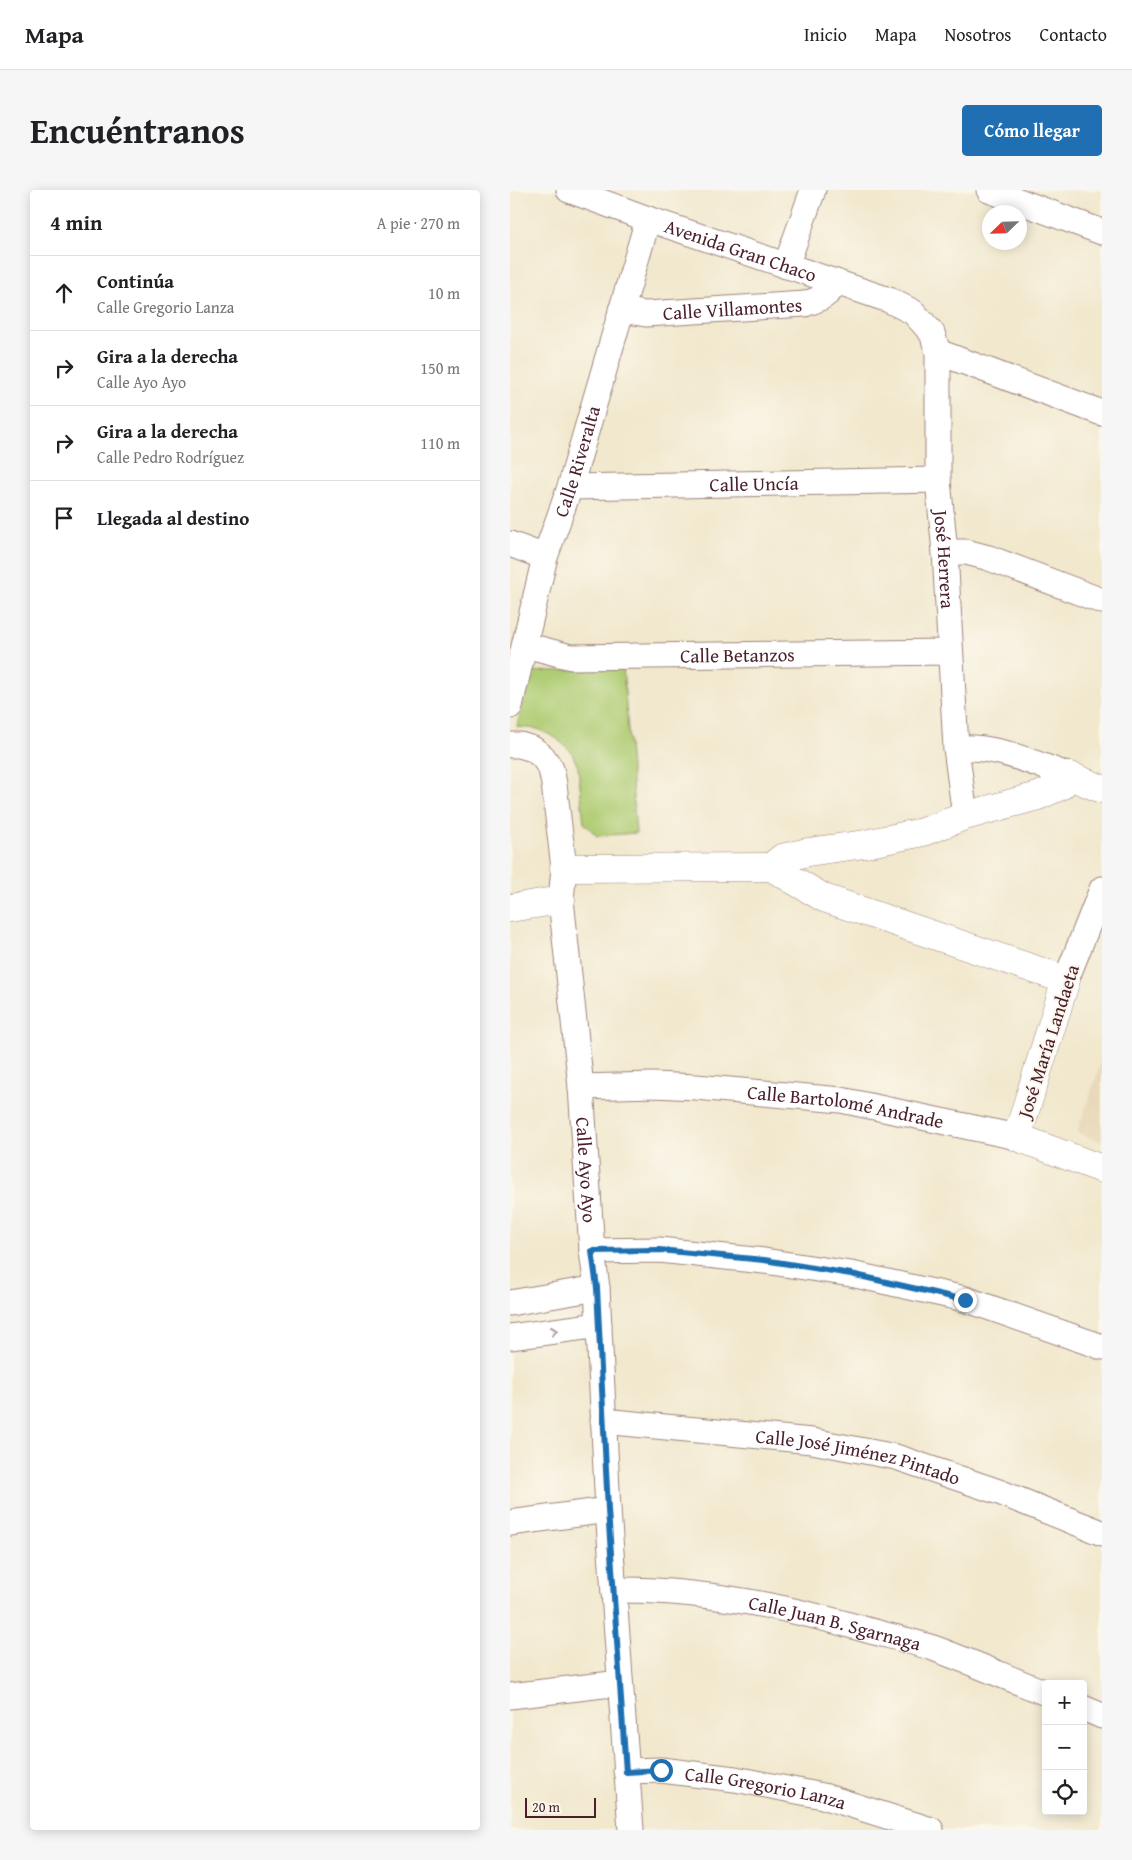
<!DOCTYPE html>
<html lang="es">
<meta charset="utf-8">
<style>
:root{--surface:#fff;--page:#f6f6f6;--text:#202124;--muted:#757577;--line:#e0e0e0;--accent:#1f6fb2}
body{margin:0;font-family:"Gentium Book Plus",serif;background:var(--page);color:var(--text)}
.controls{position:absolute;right:15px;bottom:15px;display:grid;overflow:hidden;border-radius:5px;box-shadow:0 2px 12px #0003}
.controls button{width:45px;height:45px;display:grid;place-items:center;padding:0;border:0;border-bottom:1px solid var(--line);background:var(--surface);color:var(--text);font:25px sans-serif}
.compass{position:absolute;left:472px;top:15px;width:45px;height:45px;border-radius:50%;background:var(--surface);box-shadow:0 2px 12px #0003;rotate:247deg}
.scale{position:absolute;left:15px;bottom:12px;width:71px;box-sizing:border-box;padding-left:5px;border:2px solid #4a1f2b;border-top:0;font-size:14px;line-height:18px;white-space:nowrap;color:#4a1f2b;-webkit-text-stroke:4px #fbf7ec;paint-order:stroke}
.stop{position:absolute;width:15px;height:15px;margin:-11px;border:4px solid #1f6fb2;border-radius:50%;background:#fff}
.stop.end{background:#1f6fb2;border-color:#fff;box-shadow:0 1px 5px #0008}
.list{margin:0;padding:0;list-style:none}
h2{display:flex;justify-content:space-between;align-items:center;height:65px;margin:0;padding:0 20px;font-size:21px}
h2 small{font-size:16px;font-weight:400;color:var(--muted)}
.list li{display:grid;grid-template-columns:32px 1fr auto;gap:15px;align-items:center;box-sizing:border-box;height:75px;padding:0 20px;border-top:1px solid var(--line)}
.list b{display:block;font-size:19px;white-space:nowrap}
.list p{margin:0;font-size:16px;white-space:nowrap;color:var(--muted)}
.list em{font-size:16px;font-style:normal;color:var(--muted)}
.icon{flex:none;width:28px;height:28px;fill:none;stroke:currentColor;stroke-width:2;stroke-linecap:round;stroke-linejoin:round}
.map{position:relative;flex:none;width:592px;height:1640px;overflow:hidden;border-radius:5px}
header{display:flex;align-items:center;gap:30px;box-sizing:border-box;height:70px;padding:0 25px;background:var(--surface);border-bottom:1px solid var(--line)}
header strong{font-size:24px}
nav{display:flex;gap:28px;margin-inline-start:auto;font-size:18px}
.intro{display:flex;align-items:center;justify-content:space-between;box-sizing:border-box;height:120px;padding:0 30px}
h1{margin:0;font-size:35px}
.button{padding:12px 22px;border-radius:5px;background:var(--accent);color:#fff;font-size:18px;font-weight:700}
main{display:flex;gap:30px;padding:0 30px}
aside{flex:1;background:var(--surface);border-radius:5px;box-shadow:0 2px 12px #0003}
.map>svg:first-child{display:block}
</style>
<header>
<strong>Mapa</strong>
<nav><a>Inicio</a><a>Mapa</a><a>Nosotros</a><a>Contacto</a></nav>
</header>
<div class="intro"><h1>Encuéntranos</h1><a class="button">Cómo llegar</a></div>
<main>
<aside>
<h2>4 min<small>A pie · 270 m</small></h2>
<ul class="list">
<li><svg class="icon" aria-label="ahead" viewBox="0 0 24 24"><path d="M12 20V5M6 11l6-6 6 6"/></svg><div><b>Continúa</b><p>Calle Gregorio Lanza</p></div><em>10 m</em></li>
<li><svg class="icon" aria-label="right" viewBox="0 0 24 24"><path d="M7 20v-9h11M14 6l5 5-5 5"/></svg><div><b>Gira a la derecha</b><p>Calle Ayo Ayo</p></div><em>150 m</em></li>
<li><svg class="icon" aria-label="right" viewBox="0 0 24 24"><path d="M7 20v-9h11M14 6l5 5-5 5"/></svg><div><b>Gira a la derecha</b><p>Calle Pedro Rodríguez</p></div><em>110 m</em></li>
<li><svg class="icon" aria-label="arrive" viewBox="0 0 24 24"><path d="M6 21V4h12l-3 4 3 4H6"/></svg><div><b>Llegada al destino</b></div></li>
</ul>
</aside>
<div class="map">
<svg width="592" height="1640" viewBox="0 0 592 1640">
<rect width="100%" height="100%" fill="#fbf7ec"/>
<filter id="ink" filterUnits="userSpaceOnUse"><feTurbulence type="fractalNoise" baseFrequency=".02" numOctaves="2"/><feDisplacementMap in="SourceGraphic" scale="10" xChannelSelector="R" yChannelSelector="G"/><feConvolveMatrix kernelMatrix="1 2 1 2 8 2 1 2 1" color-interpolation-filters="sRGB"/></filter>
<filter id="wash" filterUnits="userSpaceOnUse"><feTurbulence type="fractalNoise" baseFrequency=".0096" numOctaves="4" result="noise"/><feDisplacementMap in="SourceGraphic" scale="20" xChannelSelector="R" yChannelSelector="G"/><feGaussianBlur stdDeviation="1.12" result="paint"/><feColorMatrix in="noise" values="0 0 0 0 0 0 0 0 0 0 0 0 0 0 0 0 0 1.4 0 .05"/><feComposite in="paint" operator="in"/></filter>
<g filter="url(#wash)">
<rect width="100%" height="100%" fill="#f1e8cd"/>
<polygon fill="#e9d9ba" points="592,870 592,952 567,943"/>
<polygon fill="#b0cd74" stroke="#7d7650" points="113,477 126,643 87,646 74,633 68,577 61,561 46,548 28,539 7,537 20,482"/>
</g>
<g filter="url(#ink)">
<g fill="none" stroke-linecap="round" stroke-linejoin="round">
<defs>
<g id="minor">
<path id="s1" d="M59,0L138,29L379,110L403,122L422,143L428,162V290L435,362L446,558L455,626"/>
<polyline points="479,0 592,42"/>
<polyline points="276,76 303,0"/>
<path id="s2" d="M111,120L136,124L295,114C309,109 319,106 326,92"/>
<polyline points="428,162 592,223"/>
<path id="s3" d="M60,297L428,290"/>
<polyline points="0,354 35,367"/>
<polyline points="435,362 456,362 479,368 592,411"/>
<path id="s4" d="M15,455L61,467L440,462"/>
<path id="s5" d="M0,516L35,367L60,297L138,29"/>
<path id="s6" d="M0,555H10L23,559L33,567L41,579L44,594L54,678L51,710L71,897L82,1061L87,1098L98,1320L121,1640"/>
<path d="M446,558C487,555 522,573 560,586"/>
<polyline points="556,790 592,699"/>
<path id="s7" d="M71,897L144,895L186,897L331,910L507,947"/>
<polyline points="82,1061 149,1060 254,1071 341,1084 455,1109 592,1157"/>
<polyline points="0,1113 87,1098"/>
<polyline points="0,1147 89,1135"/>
<path id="s8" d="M93,1231L302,1251L386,1267L489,1302L592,1343"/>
<polyline points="0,1333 98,1320"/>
<path id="s9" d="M104,1400C190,1399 275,1416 357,1440C379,1446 402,1451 423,1458C461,1472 498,1488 536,1503"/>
<polyline points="0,1506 110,1493"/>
<polyline points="573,1518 592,1526"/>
<path id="s10" d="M116,1581L151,1580L225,1589L313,1606L421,1640"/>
</g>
<g id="tertiary">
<polyline points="261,677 272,668 298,662 355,654 413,642 455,626 528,606 551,596 560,586 592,599"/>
<polyline points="54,678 261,677 314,708 556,790 507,947 592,979"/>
<polyline points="0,718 51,710"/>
</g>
</defs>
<use href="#minor" stroke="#9e847c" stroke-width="27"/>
<use href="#tertiary" stroke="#9e847c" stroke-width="29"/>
<use href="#minor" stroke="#fff" stroke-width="25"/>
<use href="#tertiary" stroke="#fff" stroke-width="28"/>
</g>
<defs><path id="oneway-chevron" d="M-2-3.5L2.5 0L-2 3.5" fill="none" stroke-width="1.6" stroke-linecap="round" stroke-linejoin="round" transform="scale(1.25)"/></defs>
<use stroke="#ae9aa0" href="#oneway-chevron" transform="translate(44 1141) rotate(-7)"/>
</g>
<g fill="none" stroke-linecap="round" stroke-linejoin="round" filter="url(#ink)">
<polyline stroke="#1f6fb2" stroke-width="6" points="151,1580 116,1582 98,1320 87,1098 82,1061 149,1060 254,1070 341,1084 455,1110"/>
</g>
<g text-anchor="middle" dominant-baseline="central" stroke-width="4" stroke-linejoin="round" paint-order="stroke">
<g font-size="19" fill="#4a1f2b" stroke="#fbf7ec">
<text stroke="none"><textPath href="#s1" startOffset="182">Avenida Gran Chaco</textPath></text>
<text stroke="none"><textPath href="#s2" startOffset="112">Calle Villamontes</textPath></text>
<text stroke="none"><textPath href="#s5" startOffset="254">Calle Riveralta</textPath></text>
<text stroke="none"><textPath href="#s3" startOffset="184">Calle Uncía</textPath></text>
<text stroke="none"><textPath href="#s1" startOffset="621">José Herrera</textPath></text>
<text stroke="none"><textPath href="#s4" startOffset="214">Calle Betanzos</textPath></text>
<text transform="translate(538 851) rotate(-72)">José María Landaeta</text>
<text stroke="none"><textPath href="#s7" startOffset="266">Calle Bartolomé Andrade</textPath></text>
<text stroke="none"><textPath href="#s6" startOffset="454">Calle Ayo Ayo</textPath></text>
<text stroke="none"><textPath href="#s8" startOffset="258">Calle José Jiménez Pintado</textPath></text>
<text stroke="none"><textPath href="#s9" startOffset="224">Calle Juan B. Sgarnaga</textPath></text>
<text stroke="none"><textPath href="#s10" startOffset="141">Calle Gregorio Lanza</textPath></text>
</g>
</g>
</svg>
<div class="controls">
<button>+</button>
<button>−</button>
<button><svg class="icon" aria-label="locate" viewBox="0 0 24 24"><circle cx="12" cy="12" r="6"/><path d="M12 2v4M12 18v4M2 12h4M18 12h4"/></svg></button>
</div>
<svg class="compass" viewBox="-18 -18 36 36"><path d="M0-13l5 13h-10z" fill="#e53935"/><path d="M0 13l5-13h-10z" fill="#757577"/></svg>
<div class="scale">20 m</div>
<div class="stop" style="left:151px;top:1580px"></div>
<div class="stop end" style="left:455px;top:1110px"></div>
</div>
</main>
